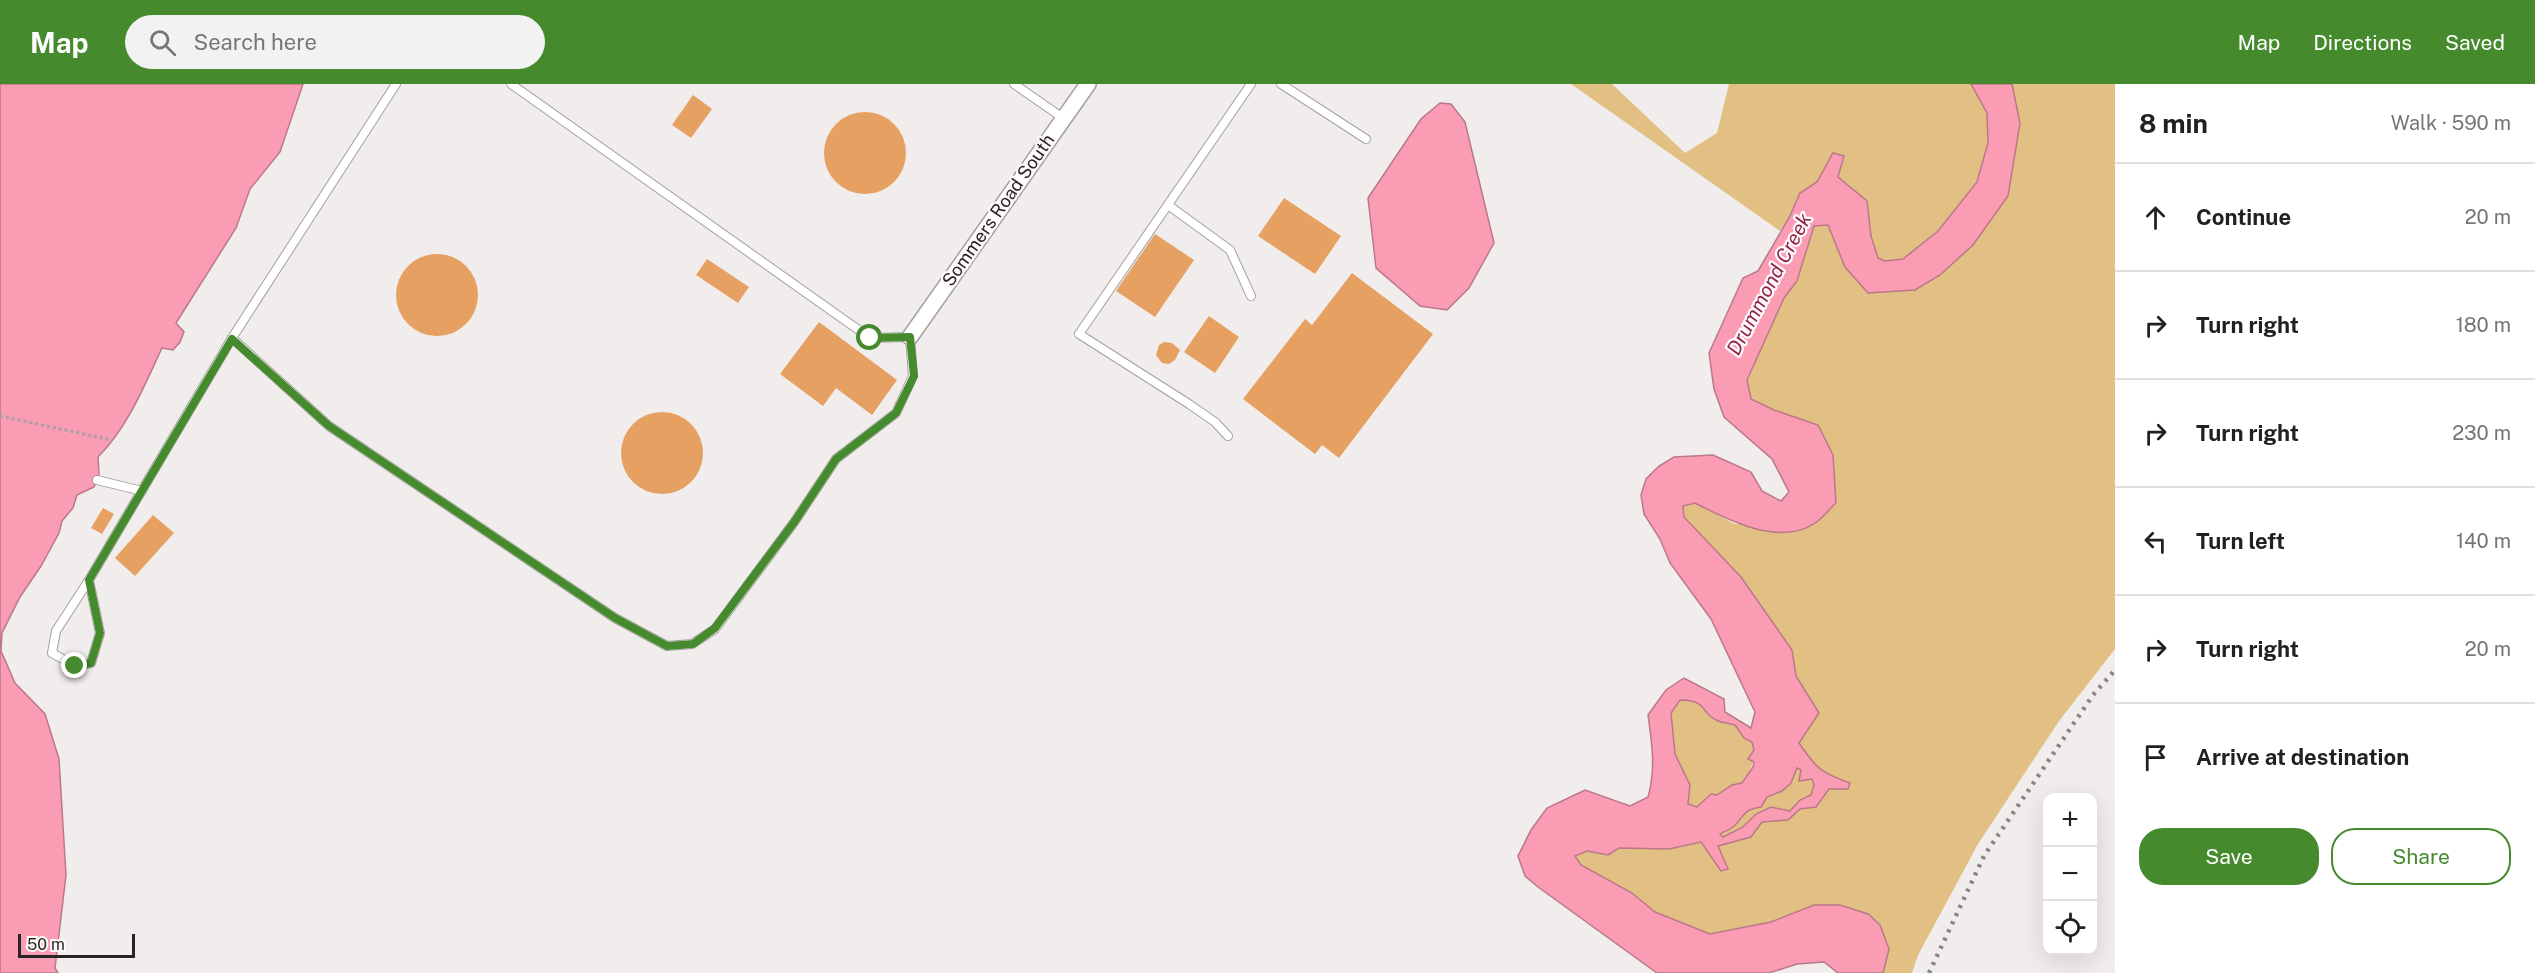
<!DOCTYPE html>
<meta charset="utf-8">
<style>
:root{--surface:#fff;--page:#f2f2f2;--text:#202124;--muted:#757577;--line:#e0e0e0;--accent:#468a2e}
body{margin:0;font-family:"Public Sans",sans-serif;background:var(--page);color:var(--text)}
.controls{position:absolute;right:18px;bottom:18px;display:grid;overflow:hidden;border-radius:12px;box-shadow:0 6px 24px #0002}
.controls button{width:54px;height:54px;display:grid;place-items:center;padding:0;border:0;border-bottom:2px solid var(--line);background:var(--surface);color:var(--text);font:30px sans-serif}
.scale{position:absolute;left:18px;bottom:15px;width:117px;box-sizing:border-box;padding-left:6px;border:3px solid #262524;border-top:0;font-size:16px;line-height:21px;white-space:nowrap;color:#262524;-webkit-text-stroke:4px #fefaf9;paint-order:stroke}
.stop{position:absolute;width:18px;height:18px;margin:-14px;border:4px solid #468a2e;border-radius:50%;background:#fff}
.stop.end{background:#468a2e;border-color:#fff;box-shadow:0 2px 6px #0008}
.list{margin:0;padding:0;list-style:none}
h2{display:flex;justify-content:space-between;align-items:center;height:78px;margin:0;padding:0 24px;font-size:26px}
h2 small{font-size:20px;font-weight:400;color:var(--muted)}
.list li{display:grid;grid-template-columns:39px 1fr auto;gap:18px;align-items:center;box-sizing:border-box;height:108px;padding:0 24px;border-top:2px solid var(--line)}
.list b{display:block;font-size:22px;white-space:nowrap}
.list em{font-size:20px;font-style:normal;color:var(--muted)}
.actions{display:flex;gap:12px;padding:18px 24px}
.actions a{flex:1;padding:14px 0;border:2px solid var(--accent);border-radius:24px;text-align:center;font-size:21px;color:var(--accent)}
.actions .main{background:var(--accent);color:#fff}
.icon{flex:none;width:33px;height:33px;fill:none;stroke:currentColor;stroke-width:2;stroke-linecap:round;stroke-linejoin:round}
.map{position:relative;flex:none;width:2115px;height:889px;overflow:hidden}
header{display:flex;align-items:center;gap:36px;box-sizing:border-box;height:84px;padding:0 30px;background:var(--accent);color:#fff}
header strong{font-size:28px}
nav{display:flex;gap:33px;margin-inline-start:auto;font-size:21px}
.search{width:420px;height:54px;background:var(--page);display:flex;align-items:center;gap:15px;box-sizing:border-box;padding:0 21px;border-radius:33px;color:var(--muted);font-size:22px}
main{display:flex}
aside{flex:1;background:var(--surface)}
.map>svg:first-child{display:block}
</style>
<header>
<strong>Map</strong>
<div class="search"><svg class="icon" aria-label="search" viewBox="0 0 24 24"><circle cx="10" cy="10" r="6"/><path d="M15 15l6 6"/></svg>Search here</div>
<nav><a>Map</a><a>Directions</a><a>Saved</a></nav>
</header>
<main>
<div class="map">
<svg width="2115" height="889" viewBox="0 0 2115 889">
<rect width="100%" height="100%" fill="#f1edec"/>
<g fill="#e2bf82">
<polygon points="1571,0 1612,0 1685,69 1717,49 1729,0 1971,0 1987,29 1988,59 1977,98 1938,147 1903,175 1885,177 1878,174 1871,152 1867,117 1838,93 1844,73 1833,69 1817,98 1800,109 1790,132 1780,147"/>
<path d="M2012,0H2115V565L2059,637L1978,760L1918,871L1912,889H1883L1889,865L1880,841L1868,830L1840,821H1814L1771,838L1710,850L1655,828L1632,809L1581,781L1575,771L1587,767L1608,771L1619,764L1669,765L1701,758L1728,784L1718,762L1751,753L1762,738L1788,736L1800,725L1816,723L1829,705L1850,699C1820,689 1816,684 1799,658L1818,629L1795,592L1792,566L1741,493L1684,433L1683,422L1695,419L1735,440H1815L1774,326L1751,315L1747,296L1784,214L1797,197L1814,142L1828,141L1845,183L1915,206L2020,39Z"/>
<path d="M1680,616C1710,618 1699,628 1716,637C1721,639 1729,639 1735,641L1744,654L1752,658C1756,677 1752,684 1742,699L1732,701L1717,711L1710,710L1697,723L1688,720L1690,701L1675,670L1671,629Z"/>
<path d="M1797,684L1812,695L1814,701L1811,711L1800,716L1790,727L1756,730L1743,743L1722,753L1719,750L1735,741C1740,730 1750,725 1761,723L1767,713L1782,707L1791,699Z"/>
</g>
<g fill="#fa9cb4" stroke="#ba7889" stroke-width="1.5" fill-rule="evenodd">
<path d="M0,0H303L280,68L250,105L236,144L176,239L184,248L180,258L173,266L162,264C144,302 128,343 98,373L99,391L94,403L77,411L73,424L62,437L59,449L41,482L20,513L2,549L1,567L15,599L45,630L59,675L66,791L55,884L58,889H0Z"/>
<path d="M1971,0H2012L2020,39L2008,112L1973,161L1940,191L1915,206L1868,209L1845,183L1828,141L1814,142L1797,197L1784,214L1747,296L1751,315L1774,326L1818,341L1833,371L1836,419C1829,425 1823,434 1815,439C1780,463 1728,436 1695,419L1683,422L1684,433L1741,493L1792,566L1796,592L1819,629L1799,659C1816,684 1821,689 1850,699L1848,705H1829L1816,723L1800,725L1788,736L1762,738L1751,753L1718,762L1728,785L1721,787L1701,758L1669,765L1619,764L1608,771L1587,767L1575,772L1581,781L1632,809L1655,828L1710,850L1771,838L1814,821H1840L1868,830L1880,841L1889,865L1883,889H1838L1824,878L1797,880L1769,889H1657L1538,803L1525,792L1518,772L1531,746L1547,724L1585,706L1630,722L1648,713C1656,685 1652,660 1648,631L1666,606L1684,594L1724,615L1725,628L1751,644L1755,628L1711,535L1670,479L1660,455L1644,430L1641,411L1646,395L1659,382L1674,373L1713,371L1751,388L1762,407L1781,417L1789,408L1772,375L1724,333L1714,305L1709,269L1743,194L1758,187L1790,132L1800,109L1817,98L1833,69L1844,72L1838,93L1867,117L1871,152L1878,174L1885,177L1903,175L1938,147L1977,98L1988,59L1987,29ZM1680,616C1710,617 1699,628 1716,636C1721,639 1729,639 1735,641L1744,654L1752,658L1754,666L1748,675L1754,678L1753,683L1742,699L1732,701L1717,711L1711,710L1697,723L1688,720L1690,701L1675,670L1671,629ZM1797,684L1801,686L1799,697L1812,695L1814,701L1811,711L1800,716L1790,727L1771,723L1756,730L1743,743L1723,753L1720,750C1723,748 1729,746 1733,743C1745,733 1741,726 1761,723L1767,713L1782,707L1791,699Z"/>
<polygon points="1440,19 1451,20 1465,38 1494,159 1469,204 1447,226 1420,222 1376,184 1368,114 1421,35"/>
</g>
<g fill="#e6a062">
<polygon points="693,11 712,25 691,54 672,41"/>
<circle cx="865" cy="69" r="41"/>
<polygon points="1284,114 1341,152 1315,190 1258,152"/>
<polygon points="1155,150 1194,176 1155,233 1116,207"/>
<circle cx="437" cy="211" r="41"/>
<polygon points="707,175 749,203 738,219 696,191"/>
<polygon points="1352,189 1433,250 1339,374 1322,361 1315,370 1243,315 1305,235 1312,241"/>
<polygon points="1209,232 1239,253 1215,289 1184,268"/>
<polygon points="819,238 897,296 872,331 836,304 823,322 780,290"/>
<polygon points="1164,258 1172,259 1180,266 1175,276 1169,280 1162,279 1156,271 1159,261"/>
<circle cx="662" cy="369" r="41"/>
<polygon points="103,424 114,430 102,450 91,444"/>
<polygon points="153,431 174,449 135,492 115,474"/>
</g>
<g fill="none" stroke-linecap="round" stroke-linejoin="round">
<defs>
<g id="service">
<polyline points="396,0 232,254 329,342 615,534 667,562 692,560 715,545 795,437 836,375 896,329 913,292 910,253 870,254 511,0"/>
<polyline points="1014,0 1063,34"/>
<polyline points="1281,0 1366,55"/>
<polyline points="1168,121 1230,166 1251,212"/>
<polyline points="1228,352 1215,338 1189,320 1079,250 1251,0"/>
<polyline points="97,396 142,407"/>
<polyline points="89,496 100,549 91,579 75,582 52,569 56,547 89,496 232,254"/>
</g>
<polyline id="minor" points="910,253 1088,0"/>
</defs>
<use href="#service" stroke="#a3a09e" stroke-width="10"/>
<use href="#minor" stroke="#a3a09e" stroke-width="18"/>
<polyline stroke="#a5a2a1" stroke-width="3" stroke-dasharray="3 3" stroke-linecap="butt" points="0,332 112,356"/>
<use href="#service" stroke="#fff" stroke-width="8"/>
<use href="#minor" stroke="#fff" stroke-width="15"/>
<polyline stroke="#878584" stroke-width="4.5" stroke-dasharray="3 6" stroke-linecap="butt" points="1929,889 1984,772 2093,611 2115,586"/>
</g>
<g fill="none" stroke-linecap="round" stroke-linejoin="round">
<polyline stroke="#468a2e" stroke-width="8" points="75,582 91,579 100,549 89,496 232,255 329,342 615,534 667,562 693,560 715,544 795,437 836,375 896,329 914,292 910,253 870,254"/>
</g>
<g text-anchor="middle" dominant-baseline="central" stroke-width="4.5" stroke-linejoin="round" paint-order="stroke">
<g font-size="18" fill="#262524" stroke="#fefaf9">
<text transform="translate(998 126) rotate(-55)">Sommers Road South</text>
</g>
<g font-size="20" font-style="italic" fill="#90264c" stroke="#fefaf9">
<text transform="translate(1769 200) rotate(-62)">Drummond Creek</text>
</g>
</g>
</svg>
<div class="controls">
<button>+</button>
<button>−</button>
<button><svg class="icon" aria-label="locate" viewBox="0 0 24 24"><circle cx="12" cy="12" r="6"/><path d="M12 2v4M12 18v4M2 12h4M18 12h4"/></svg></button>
</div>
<div class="scale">50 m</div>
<div class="stop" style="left:870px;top:254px"></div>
<div class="stop end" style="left:75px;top:582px"></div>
</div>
<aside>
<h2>8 min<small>Walk · 590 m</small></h2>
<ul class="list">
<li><svg class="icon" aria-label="ahead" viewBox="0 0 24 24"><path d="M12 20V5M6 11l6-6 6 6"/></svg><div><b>Continue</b></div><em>20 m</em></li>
<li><svg class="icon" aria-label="right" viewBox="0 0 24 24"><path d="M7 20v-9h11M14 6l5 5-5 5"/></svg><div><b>Turn right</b></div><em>180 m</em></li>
<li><svg class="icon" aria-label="right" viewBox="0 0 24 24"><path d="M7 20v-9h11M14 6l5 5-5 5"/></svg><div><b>Turn right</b></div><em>230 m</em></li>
<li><svg class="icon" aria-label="left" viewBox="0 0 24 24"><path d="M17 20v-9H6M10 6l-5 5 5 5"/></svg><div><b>Turn left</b></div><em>140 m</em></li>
<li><svg class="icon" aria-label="right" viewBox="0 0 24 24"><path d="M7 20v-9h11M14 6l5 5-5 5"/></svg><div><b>Turn right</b></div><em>20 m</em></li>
<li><svg class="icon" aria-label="arrive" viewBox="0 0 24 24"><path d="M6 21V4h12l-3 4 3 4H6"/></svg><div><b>Arrive at destination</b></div></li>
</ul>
<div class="actions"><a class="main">Save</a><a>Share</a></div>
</aside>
</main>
